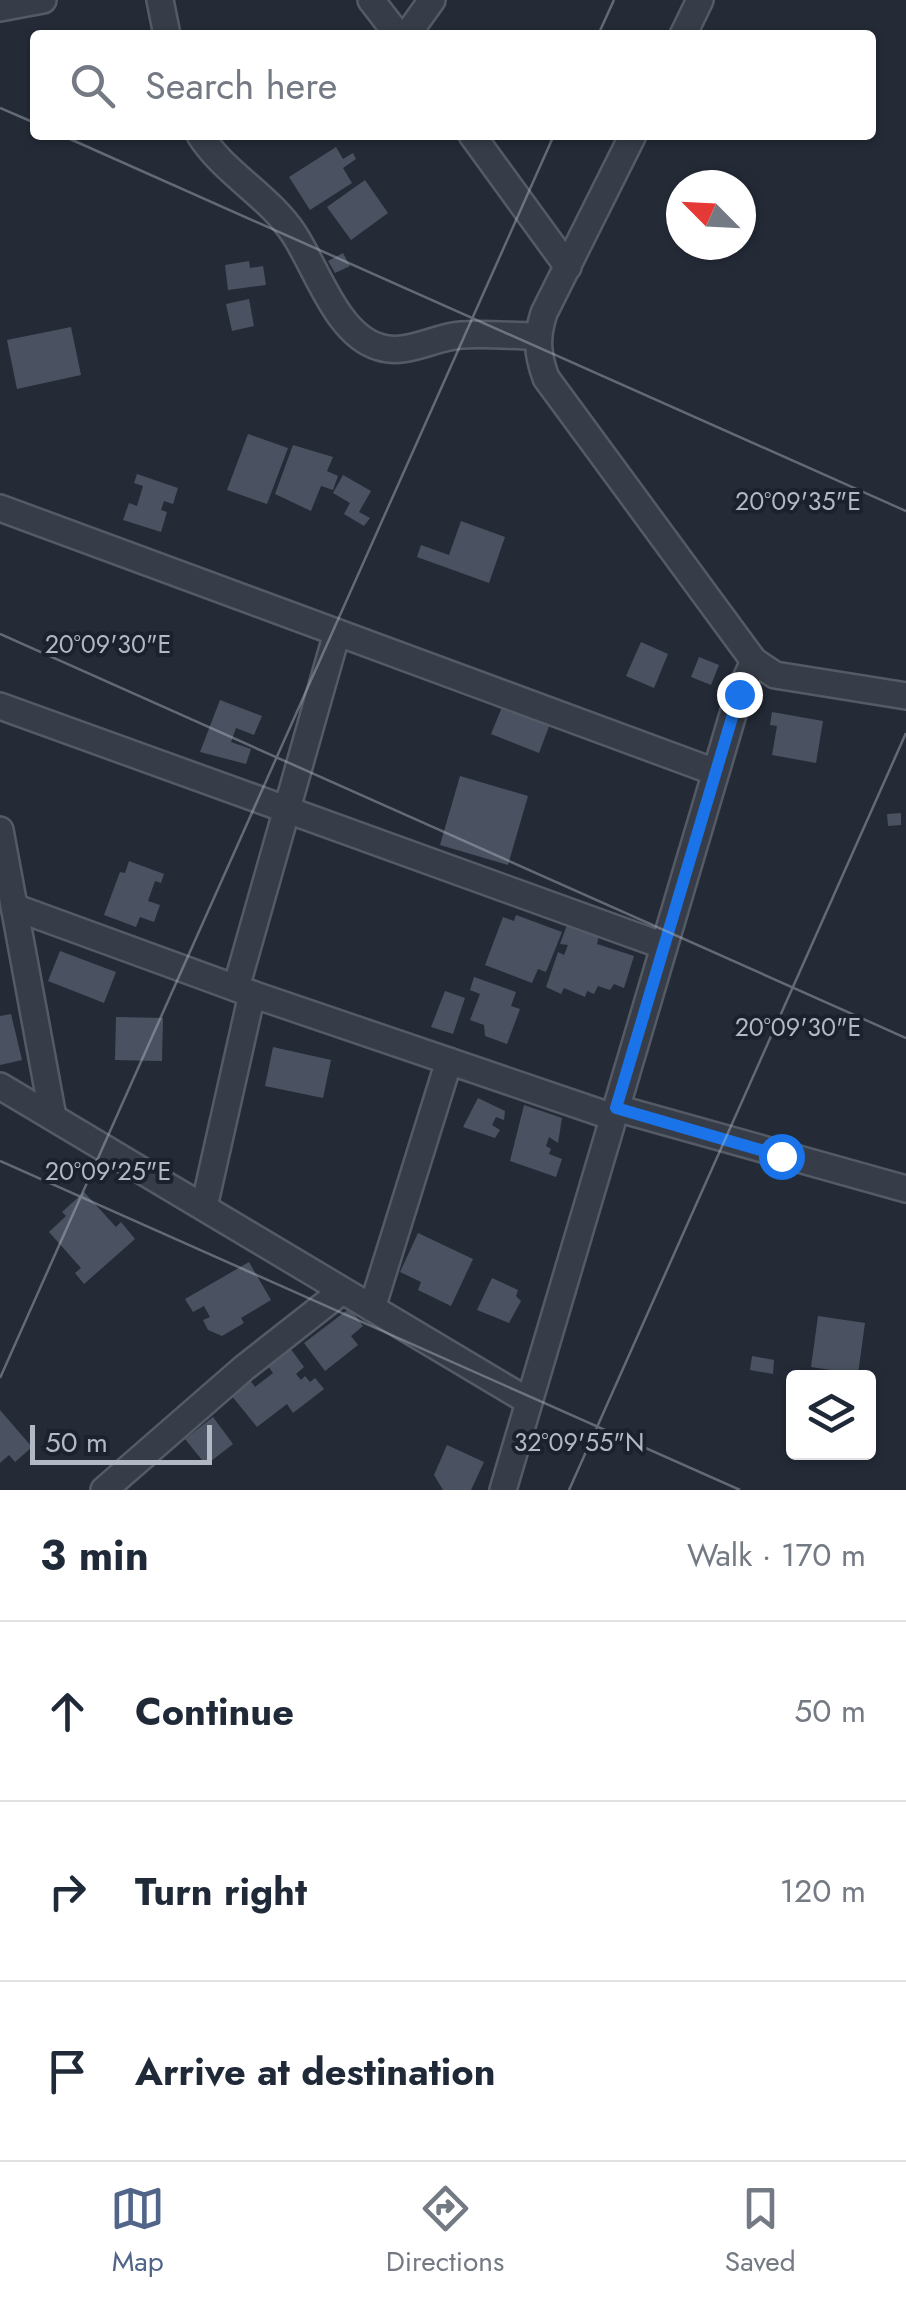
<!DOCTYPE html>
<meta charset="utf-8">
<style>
:root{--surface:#fff;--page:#f2f2f3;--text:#1f2937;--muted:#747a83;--line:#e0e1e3;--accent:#516588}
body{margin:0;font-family:Jost,sans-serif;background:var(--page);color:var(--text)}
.controls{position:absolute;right:30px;bottom:30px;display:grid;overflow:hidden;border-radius:10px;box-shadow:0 2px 8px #0004}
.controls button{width:90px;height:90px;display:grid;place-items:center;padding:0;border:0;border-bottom:2px solid var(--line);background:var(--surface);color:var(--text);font:50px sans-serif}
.compass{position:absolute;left:666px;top:170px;width:90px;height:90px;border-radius:50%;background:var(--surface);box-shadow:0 2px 8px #0004;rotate:294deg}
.scale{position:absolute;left:30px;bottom:25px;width:182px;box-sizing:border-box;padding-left:10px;border:5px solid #b2b8c4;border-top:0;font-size:28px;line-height:35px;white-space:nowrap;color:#b2b8c4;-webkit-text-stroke:8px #1c222d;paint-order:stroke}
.stop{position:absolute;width:30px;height:30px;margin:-22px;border:8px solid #1a73e8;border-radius:50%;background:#fff}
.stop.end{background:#1a73e8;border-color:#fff;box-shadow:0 2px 10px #0008}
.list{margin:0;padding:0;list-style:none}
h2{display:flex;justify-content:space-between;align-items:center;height:130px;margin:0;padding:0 40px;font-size:42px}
h2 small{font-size:32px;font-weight:400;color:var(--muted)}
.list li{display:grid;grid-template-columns:65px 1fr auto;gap:30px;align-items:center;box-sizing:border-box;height:180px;padding:0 40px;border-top:2px solid var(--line)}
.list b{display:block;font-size:38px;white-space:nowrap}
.list em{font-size:32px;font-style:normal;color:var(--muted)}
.icon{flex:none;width:55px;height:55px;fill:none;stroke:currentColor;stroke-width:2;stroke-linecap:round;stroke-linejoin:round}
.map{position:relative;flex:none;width:906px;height:1490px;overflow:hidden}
.search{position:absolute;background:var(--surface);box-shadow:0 2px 8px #0004;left:30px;right:30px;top:30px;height:110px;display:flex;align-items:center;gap:25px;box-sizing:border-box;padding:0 35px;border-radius:10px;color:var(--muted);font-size:38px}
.sheet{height:670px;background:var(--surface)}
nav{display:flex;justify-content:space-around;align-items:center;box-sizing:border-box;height:140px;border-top:2px solid var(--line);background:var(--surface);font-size:28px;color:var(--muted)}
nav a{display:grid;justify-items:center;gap:5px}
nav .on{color:var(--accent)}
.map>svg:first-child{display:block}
</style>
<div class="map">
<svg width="906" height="1490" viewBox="0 0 906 1490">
<rect width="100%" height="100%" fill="#242b37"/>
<g fill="#4a5261">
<polygon points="336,147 343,159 353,153 356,159 343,168 352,183 310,210 289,177"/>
<polygon points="365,180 388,213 351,240 327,207"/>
<polygon points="343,253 350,266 335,273 328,261"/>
<polygon points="249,261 250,268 263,266 266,285 228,290 225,265"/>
<polygon points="249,299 254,326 232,331 226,304"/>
<polygon points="71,327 81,375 17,389 7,340"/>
<polygon points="248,434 288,448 267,504 227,490"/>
<polygon points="293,445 333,457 327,471 338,476 333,490 321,486 311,511 275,494"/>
<polygon points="137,474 178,488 173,504 164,501 161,510 167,512 161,532 123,520 129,503 137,506 143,486 134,483"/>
<polygon points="343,475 371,491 359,512 370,518 364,526 344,514 350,503 333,493"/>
<polygon points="461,521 505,537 489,583 417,557 421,545 449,555"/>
<polygon points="641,642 668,654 654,688 626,676"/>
<polygon points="699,657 719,665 711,685 691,677"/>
<polygon points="220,700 262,716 254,735 236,728 231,742 251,749 246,764 200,752"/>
<polygon points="504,702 551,721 539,753 491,734"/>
<polygon points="772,712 823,721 816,763 772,755 777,726 770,725"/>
<polygon points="460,776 528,796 508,865 440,845"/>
<polygon points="901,813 901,825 888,826 887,814"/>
<polygon points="129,861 164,874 161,883 155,881 148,901 160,905 154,922 140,917 136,927 104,915 120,872 125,873"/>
<polygon points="516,915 562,932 546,972 538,969 532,983 485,965 503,917 514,921"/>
<polygon points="567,925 599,935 597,944 634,956 624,988 614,984 610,990 598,986 594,994 587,991 585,997 564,988 561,994 546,987 558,952 564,955 568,945 560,944"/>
<polygon points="60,951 116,972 104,1003 48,981"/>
<polygon points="474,977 516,992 511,1006 520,1009 507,1044 485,1036 484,1025 470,1020 480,994 470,990"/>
<polygon points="445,991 465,998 453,1034 431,1027"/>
<polygon points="11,1014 22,1060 0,1065 0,1016"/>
<polygon points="116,1017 163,1018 162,1061 115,1060"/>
<polygon points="273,1047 331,1060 323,1098 265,1086"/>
<polygon points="478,1098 505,1111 504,1120 496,1117 492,1125 500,1130 495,1138 463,1127"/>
<polygon points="524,1105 562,1118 558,1143 549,1137 546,1146 551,1149 549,1154 562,1159 556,1177 510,1161"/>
<polygon points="84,1192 116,1227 121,1222 135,1239 84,1284 75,1273 81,1268 49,1232 66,1216 62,1212"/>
<polygon points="418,1233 473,1259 451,1306 418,1290 421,1282 400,1272"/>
<polygon points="249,1262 271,1300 241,1318 244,1323 222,1336 208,1330 203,1320 210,1317 204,1306 193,1312 185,1299"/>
<polygon points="492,1278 518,1290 516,1296 521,1301 509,1323 477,1310"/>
<polygon points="350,1308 363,1326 351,1336 358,1345 325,1371 304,1343"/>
<polygon points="818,1316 865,1323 858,1374 811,1367"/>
<polygon points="290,1348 304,1367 296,1374 301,1380 305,1376 310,1382 315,1378 324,1389 293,1413 287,1404 257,1427 231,1395 250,1380 255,1387 273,1373 268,1366"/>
<polygon points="752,1356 774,1360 773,1374 750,1370"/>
<polygon points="0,1410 32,1447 15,1462 9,1455 0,1463"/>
<polygon points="213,1417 233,1444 206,1465 185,1439"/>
<polygon points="447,1445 484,1462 471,1490 443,1490 434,1475"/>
</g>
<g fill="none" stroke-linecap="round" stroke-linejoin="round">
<defs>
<g id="minor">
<polyline points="160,0 167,35"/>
<polyline points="371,0 398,35"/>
<polyline points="0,8 43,0"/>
<polyline points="407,35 432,0"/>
<polyline points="683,35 700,0"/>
<path d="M200,135C224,173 269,196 294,234C317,269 337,335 379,347C406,356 434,337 461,335C486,333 512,336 537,336"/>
<polyline points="472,135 568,267"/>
<path d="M633,135L544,313C536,338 537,353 546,378L754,661L775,675L906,696"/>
<polyline points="0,508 715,772"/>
<polyline points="0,706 664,946"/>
<polyline points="0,830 53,1117"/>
<polyline points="14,907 252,994 613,1117"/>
<polyline points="236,988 337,633"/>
<polyline points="0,1086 528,1401"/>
<polyline points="616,1108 906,1189"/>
<polyline points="204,1207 252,994"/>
<polyline points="372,1308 449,1061"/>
<polyline points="104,1490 244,1368 342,1291"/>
<polyline points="503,1490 739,694 754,661"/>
</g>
</defs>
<use href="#minor" stroke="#555b66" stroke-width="30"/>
<use href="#minor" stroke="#373d48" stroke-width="25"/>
</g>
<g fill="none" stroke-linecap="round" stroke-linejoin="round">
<polyline stroke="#1a73e8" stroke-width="12" points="739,694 616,1108 781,1156"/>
</g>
<path fill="none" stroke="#b2b8c4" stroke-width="2.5" stroke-opacity="0.45" d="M598,35L614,0M0,108L35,123M61,135L906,511M0,634L906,1038M0,1161L740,1490M0,1378L554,135M569,1490L906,733"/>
<g font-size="25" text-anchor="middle" fill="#b2b8c4" stroke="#1c222d" stroke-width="8" stroke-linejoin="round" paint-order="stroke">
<text x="798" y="510">20°09'35"E</text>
<text x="108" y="653">20°09'30"E</text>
<text x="798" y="1036">20°09'30"E</text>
<text x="108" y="1180">20°09'25"E</text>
<text x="579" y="1451">32°09'55"N</text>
</g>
</svg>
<div class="controls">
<button><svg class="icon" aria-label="layers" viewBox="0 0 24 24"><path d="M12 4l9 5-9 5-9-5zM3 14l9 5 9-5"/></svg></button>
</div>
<svg class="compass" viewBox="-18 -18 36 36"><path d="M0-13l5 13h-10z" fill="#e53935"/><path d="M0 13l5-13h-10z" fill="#747a83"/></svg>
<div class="scale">50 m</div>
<div class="stop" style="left:781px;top:1156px"></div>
<div class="stop end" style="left:739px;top:694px"></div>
<div class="search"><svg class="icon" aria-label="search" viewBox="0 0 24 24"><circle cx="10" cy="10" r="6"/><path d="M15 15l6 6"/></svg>Search here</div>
</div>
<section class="sheet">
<h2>3 min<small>Walk · 170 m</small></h2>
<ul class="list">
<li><svg class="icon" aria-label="ahead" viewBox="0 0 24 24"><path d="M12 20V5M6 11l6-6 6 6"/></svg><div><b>Continue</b></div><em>50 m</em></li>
<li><svg class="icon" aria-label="right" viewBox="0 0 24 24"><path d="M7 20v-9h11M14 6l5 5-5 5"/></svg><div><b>Turn right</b></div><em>120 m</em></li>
<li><svg class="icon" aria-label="arrive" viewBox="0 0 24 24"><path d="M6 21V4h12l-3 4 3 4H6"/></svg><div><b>Arrive at destination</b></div></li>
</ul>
</section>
<nav>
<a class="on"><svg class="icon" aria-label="map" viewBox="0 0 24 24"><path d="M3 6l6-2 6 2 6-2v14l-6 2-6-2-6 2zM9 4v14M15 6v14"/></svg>Map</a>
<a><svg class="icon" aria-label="directions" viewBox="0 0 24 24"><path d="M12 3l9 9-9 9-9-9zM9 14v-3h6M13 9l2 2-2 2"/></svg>Directions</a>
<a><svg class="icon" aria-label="saved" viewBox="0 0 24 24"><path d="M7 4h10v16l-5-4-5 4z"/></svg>Saved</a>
</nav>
